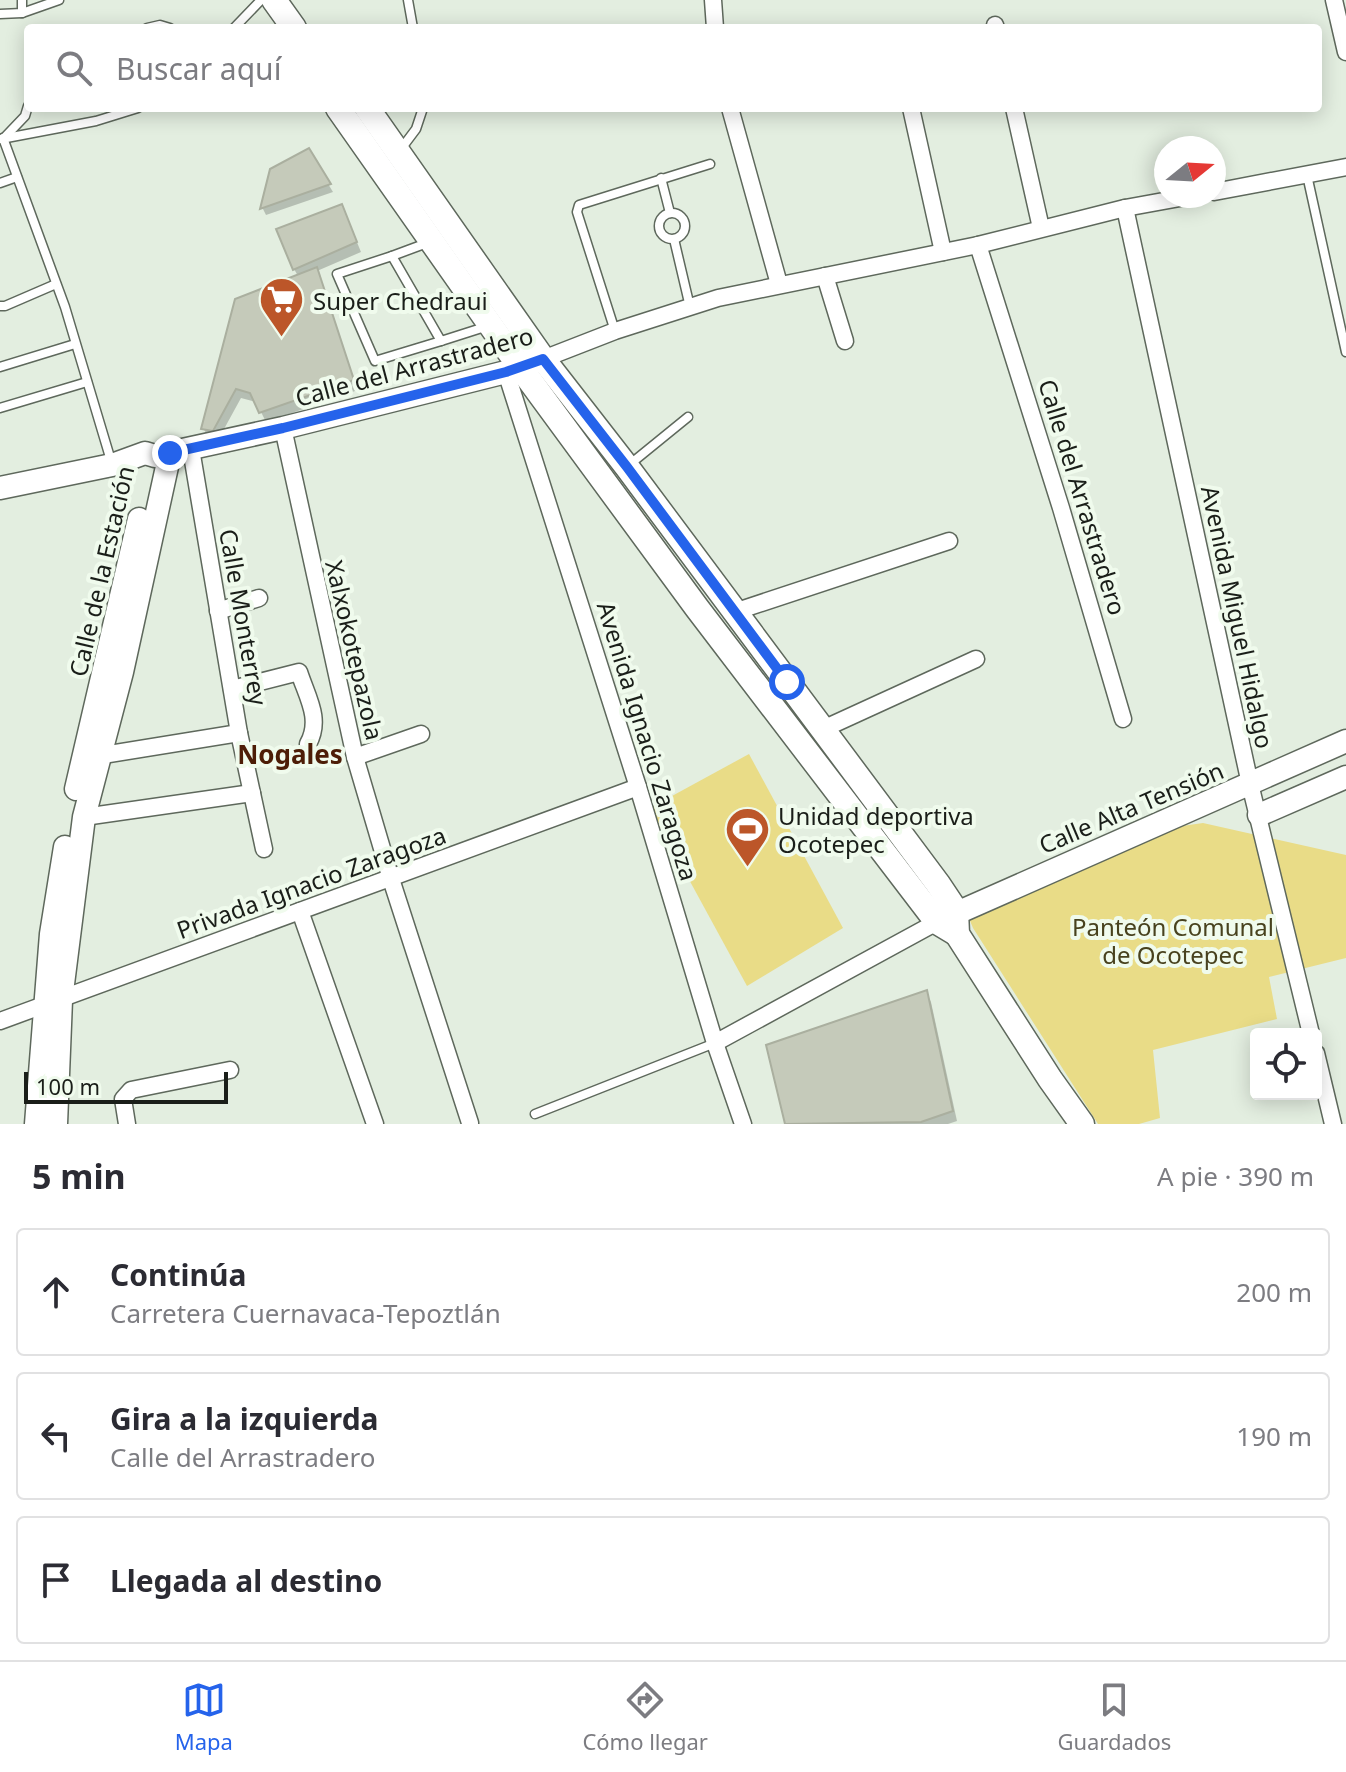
<!DOCTYPE html>
<html lang="es">
<meta charset="utf-8">
<style>
:root{--surface:#fff;--page:#f7f7f7;--text:#2b2b33;--muted:#7c7c81;--line:#e1e1e2;--accent:#2563eb}
body{margin:0;font-family:"Noto Sans",sans-serif;background:var(--page);color:var(--text)}
.controls{position:absolute;right:24px;bottom:24px;display:grid;overflow:hidden;border-radius:8px;box-shadow:0 4px 20px #0003}
.controls button{width:72px;height:72px;display:grid;place-items:center;padding:0;border:0;border-bottom:2px solid var(--line);background:var(--surface);color:var(--text);font:40px sans-serif}
.compass{position:absolute;left:1154px;top:136px;width:72px;height:72px;border-radius:50%;background:var(--surface);box-shadow:0 4px 20px #0003;rotate:72deg}
.scale{position:absolute;left:24px;bottom:20px;width:204px;box-sizing:border-box;padding-left:8px;border:4px solid #1a1e19;border-top:0;font-size:22px;line-height:28px;white-space:nowrap;color:#1a1e19;-webkit-text-stroke:6px #f0fbed;paint-order:stroke}
.stop{position:absolute;width:24px;height:24px;margin:-18px;border:6px solid #2563eb;border-radius:50%;background:#fff}
.stop.end{background:#2563eb;border-color:#fff;box-shadow:0 2px 8px #0008}
.list{margin:0;padding:0;list-style:none}
h2{display:flex;justify-content:space-between;align-items:center;height:104px;margin:0;padding:0 32px;font-size:34px}
h2 small{font-size:26px;font-weight:400;color:var(--muted)}
.list li{display:grid;grid-template-columns:52px 1fr auto;gap:24px;align-items:center;box-sizing:border-box;height:128px;margin:0 16px 16px;padding:0 16px;border:2px solid var(--line);border-radius:8px}
.list b{display:block;font-size:30px;white-space:nowrap}
.list p{margin:0;font-size:26px;white-space:nowrap;color:var(--muted)}
.list em{font-size:26px;font-style:normal;color:var(--muted)}
.icon{flex:none;width:44px;height:44px;fill:none;stroke:currentColor;stroke-width:2;stroke-linecap:round;stroke-linejoin:round}
.map{position:relative;flex:none;width:1346px;height:1124px;overflow:hidden}
.search{position:absolute;background:var(--surface);box-shadow:0 4px 20px #0003;left:24px;right:24px;top:24px;height:88px;display:flex;align-items:center;gap:20px;box-sizing:border-box;padding:0 28px;border-radius:8px;color:var(--muted);font-size:30px}
.sheet{height:536px;background:var(--surface)}
nav{display:flex;justify-content:space-around;align-items:center;box-sizing:border-box;height:112px;border-top:2px solid var(--line);background:var(--surface);font-size:22px;color:var(--muted)}
nav a{display:grid;justify-items:center;gap:4px}
nav .on{color:var(--accent)}
.map>svg:first-child{display:block}
</style>
<div class="map">
<svg width="1346" height="1124" viewBox="0 0 1346 1124">
<rect width="100%" height="100%" fill="#e3eee0"/>
<g fill="#e9dc87">
<polygon points="749,754 843,928 747,986 650,808"/>
<polygon points="1203,823 1346,855 1346,958 1269,977 1277,1019 1153,1050 1160,1118 1139,1124 1098,1124 973,928 968,916 1175,827"/>
</g>
<g fill="#0003">
<polygon points="308,151 333,192 266,215 263,209 271,170"/>
<polygon points="342,206 361,252 317,271 358,390 266,422 256,402 241,398 218,440 209,438 203,428 298,276 294,269"/>
<polygon points="926,993 931,1002 957,1121 948,1124 787,1124 768,1046"/>
</g>
<g fill="#c5caba" stroke="#aaaf9f" stroke-width="2">
<polygon points="309,148 331,184 260,209 270,169"/>
<polygon points="342,204 357,242 293,270 276,229"/>
<polygon points="317,267 354,380 259,413 250,393 236,389 213,431 201,429 235,299"/>
<polygon points="927,990 953,1111 921,1122 785,1124 766,1045"/>
</g>
<g fill="none" stroke-linecap="round" stroke-linejoin="round">
<defs>
<g id="lane">
<polyline points="22,0 22,13"/>
<polyline points="408,0 413,28"/>
<polyline points="0,14 22,13 59,0"/>
<polyline points="147,28 160,25 170,28"/>
<polyline points="234,28 261,0"/>
<polyline points="3,138 65,307 112,464"/>
<polyline points="4,138 25,116 28,106"/>
<polyline points="1,139 96,121 138,108"/>
<polyline points="401,149 416,129 423,108"/>
<polyline points="1307,175 1346,352"/>
<polyline points="661,178 670,213"/>
<polyline points="0,183 17,177"/>
<circle cx="672" cy="226" r="13"/>
<polyline points="674,239 690,307"/>
<polyline points="427,243 392,256 441,341 488,326"/>
<polyline points="392,256 337,274 375,361 441,341"/>
<polyline points="0,306 5,306 56,284"/>
<polyline points="615,331 577,212 579,205 710,164"/>
<polyline points="0,367 75,344"/>
<polyline points="0,408 87,382"/>
<polyline points="629,465 688,417"/>
<polyline points="535,1114 715,1043"/>
</g>
<g id="street">
<polyline points="713,0 715,28"/>
<polyline points="1334,0 1346,52"/>
<polyline points="995,25 996,28"/>
<polyline points="730,108 779,284"/>
<polyline points="911,108 943,252"/>
<polyline points="1014,108 1041,228"/>
<polyline points="1214,192 1346,167"/>
<polyline points="1125,208 1250,784 1311,1034"/>
<polyline points="978,245 1061,508 1123,719"/>
<polyline points="825,276 845,341"/>
<polyline points="543,359 615,331 718,298 978,245 1125,208 1191,196"/>
<polyline points="506,372 638,787 715,1043 743,1124"/>
<polyline points="283,428 355,757 391,879 470,1123"/>
<polyline points="191,449 239,733 264,849"/>
<polyline points="218,611 259,598"/>
<polyline points="734,612 949,541"/>
<path d="M232,689L299,672C307,697 322,719 308,744"/>
<polyline points="823,729 976,659"/>
<polyline points="91,757 239,733"/>
<polyline points="355,757 421,734"/>
<polyline points="84,817 252,793"/>
<polyline points="300,911 375,1124"/>
<polyline points="0,1021 638,787"/>
<polyline points="715,1043 937,922"/>
<polyline points="1316,1053 1333,1124"/>
<polyline points="127,1124 123,1099 131,1090 230,1070"/>
</g>
<g id="secondary">
<polyline points="0,488 112,465 145,453 155,456 283,428 506,372 534,362"/>
<polyline points="76,789 139,519"/>
<polyline points="1259,815 1346,777"/>
<polyline points="941,920 1346,741"/>
<polyline points="36,1124 51,934 65,847"/>
<polyline points="56,1124 61,1000 84,817 122,672 170,453"/>
</g>
<g id="primary">
<polyline points="274,0 294,28"/>
<polyline points="338,108 520,367 697,608 937,922 957,934"/>
<polyline points="367,108 543,359 627,467 938,884 956,911 957,934 1050,1079 1082,1124"/>
</g>
</defs>
<use href="#lane" stroke="#5e685c" stroke-width="11"/>
<use href="#street" stroke="#5e685c" stroke-width="19"/>
<use href="#secondary" stroke="#5e685c" stroke-width="25"/>
<use href="#primary" stroke="#5e685c" stroke-width="27"/>
<use href="#lane" stroke="#fff" stroke-width="8"/>
<use href="#street" stroke="#fff" stroke-width="16"/>
<use href="#secondary" stroke="#fff" stroke-width="22"/>
<use href="#primary" stroke="#fff" stroke-width="24"/>
</g>
<g fill="none" stroke-linecap="round" stroke-linejoin="round">
<polyline stroke="#2563eb" stroke-width="10" points="170,453 283,428 506,372 543,359 627,467 787,682"/>
</g>
<defs>
<symbol id="supermarket-pin" viewBox="-11 -11 22 30"><path d="M0 17L-7.5 6A9.5 9.5 0 1 1 7.5 6Z" fill="#bc5629" stroke="#f0fbed"/><path d="M-6-5.5h2.5l.6 2H6L4.5 2H-2.5L-4.4-4H-6ZM-1.5 3.2a1.3 1.3 0 1 0 .1 0ZM3 3.2a1.3 1.3 0 1 0 .1 0Z" fill="#fff"/></symbol>
<symbol id="stadium-pin" viewBox="-11 -11 22 30"><path d="M0 17L-7.5 6A9.5 9.5 0 1 1 7.5 6Z" fill="#bc5629" stroke="#f0fbed"/><path d="M0-5a6.5 5 0 1 0 0 10a6.5 5 0 1 0 0-10ZM-3.5-1.8h7v3.6h-7Z" fill="#fff"/></symbol>
</defs>
<g fill-rule="evenodd">
<use href="#supermarket-pin" x="256" y="274" width="51" height="69"/>
<use href="#stadium-pin" x="722" y="804" width="51" height="69"/>
</g>
<g text-anchor="middle" dominant-baseline="central" stroke-width="8" stroke-linejoin="round" paint-order="stroke">
<g font-size="24" fill="#1a1e19" stroke="#f0fbed" text-anchor="start">
<text x="313" y="300">Super Chedraui</text>
<text x="778" y="815">Unidad deportiva<tspan x="778" dy="28">Ocotepec</tspan></text>
</g>
<g font-size="24" fill="#1a1e19" stroke="#f0fbed">
<text transform="translate(414 366) rotate(-15)">Calle del Arrastradero</text>
<text transform="translate(1083 497) rotate(73)">Calle del Arrastradero</text>
<text transform="translate(101 571) rotate(-77)">Calle de la Estación</text>
<text transform="translate(244 617) rotate(80)">Calle Monterrey</text>
<text transform="translate(1238 617) rotate(78)">Avenida Miguel Hidalgo</text>
<text transform="translate(355 650) rotate(77)">Xalxokotepazola</text>
<text transform="translate(648 741) rotate(73)">Avenida Ignacio Zaragoza</text>
<text transform="translate(1131 807) rotate(-23)">Calle Alta Tensión</text>
<text transform="translate(311 882) rotate(-20)">Privada Ignacio Zaragoza</text>
</g>
<g font-size="24" fill="#48421e" stroke="#f0fbed">
<text x="1173" y="926">Panteón Comunal<tspan x="1173" dy="28">de Ocotepec</tspan></text>
</g>
<g font-size="26" font-weight="bold" fill="#4d1d07" stroke="#f0fbed">
<text x="290" y="754">Nogales</text>
</g>
</g>
</svg>
<div class="controls">
<button><svg class="icon" aria-label="locate" viewBox="0 0 24 24"><circle cx="12" cy="12" r="6"/><path d="M12 2v4M12 18v4M2 12h4M18 12h4"/></svg></button>
</div>
<svg class="compass" viewBox="-18 -18 36 36"><path d="M0-13l5 13h-10z" fill="#e53935"/><path d="M0 13l5-13h-10z" fill="#7c7c81"/></svg>
<div class="scale">100 m</div>
<div class="stop" style="left:787px;top:682px"></div>
<div class="stop end" style="left:170px;top:453px"></div>
<div class="search"><svg class="icon" aria-label="search" viewBox="0 0 24 24"><circle cx="10" cy="10" r="6"/><path d="M15 15l6 6"/></svg>Buscar aquí</div>
</div>
<section class="sheet">
<h2>5 min<small>A pie · 390 m</small></h2>
<ul class="list">
<li><svg class="icon" aria-label="ahead" viewBox="0 0 24 24"><path d="M12 20V5M6 11l6-6 6 6"/></svg><div><b>Continúa</b><p>Carretera Cuernavaca-Tepoztlán</p></div><em>200 m</em></li>
<li><svg class="icon" aria-label="left" viewBox="0 0 24 24"><path d="M17 20v-9H6M10 6l-5 5 5 5"/></svg><div><b>Gira a la izquierda</b><p>Calle del Arrastradero</p></div><em>190 m</em></li>
<li><svg class="icon" aria-label="arrive" viewBox="0 0 24 24"><path d="M6 21V4h12l-3 4 3 4H6"/></svg><div><b>Llegada al destino</b></div></li>
</ul>
</section>
<nav>
<a class="on"><svg class="icon" aria-label="map" viewBox="0 0 24 24"><path d="M3 6l6-2 6 2 6-2v14l-6 2-6-2-6 2zM9 4v14M15 6v14"/></svg>Mapa</a>
<a><svg class="icon" aria-label="directions" viewBox="0 0 24 24"><path d="M12 3l9 9-9 9-9-9zM9 14v-3h6M13 9l2 2-2 2"/></svg>Cómo llegar</a>
<a><svg class="icon" aria-label="saved" viewBox="0 0 24 24"><path d="M7 4h10v16l-5-4-5 4z"/></svg>Guardados</a>
</nav>
